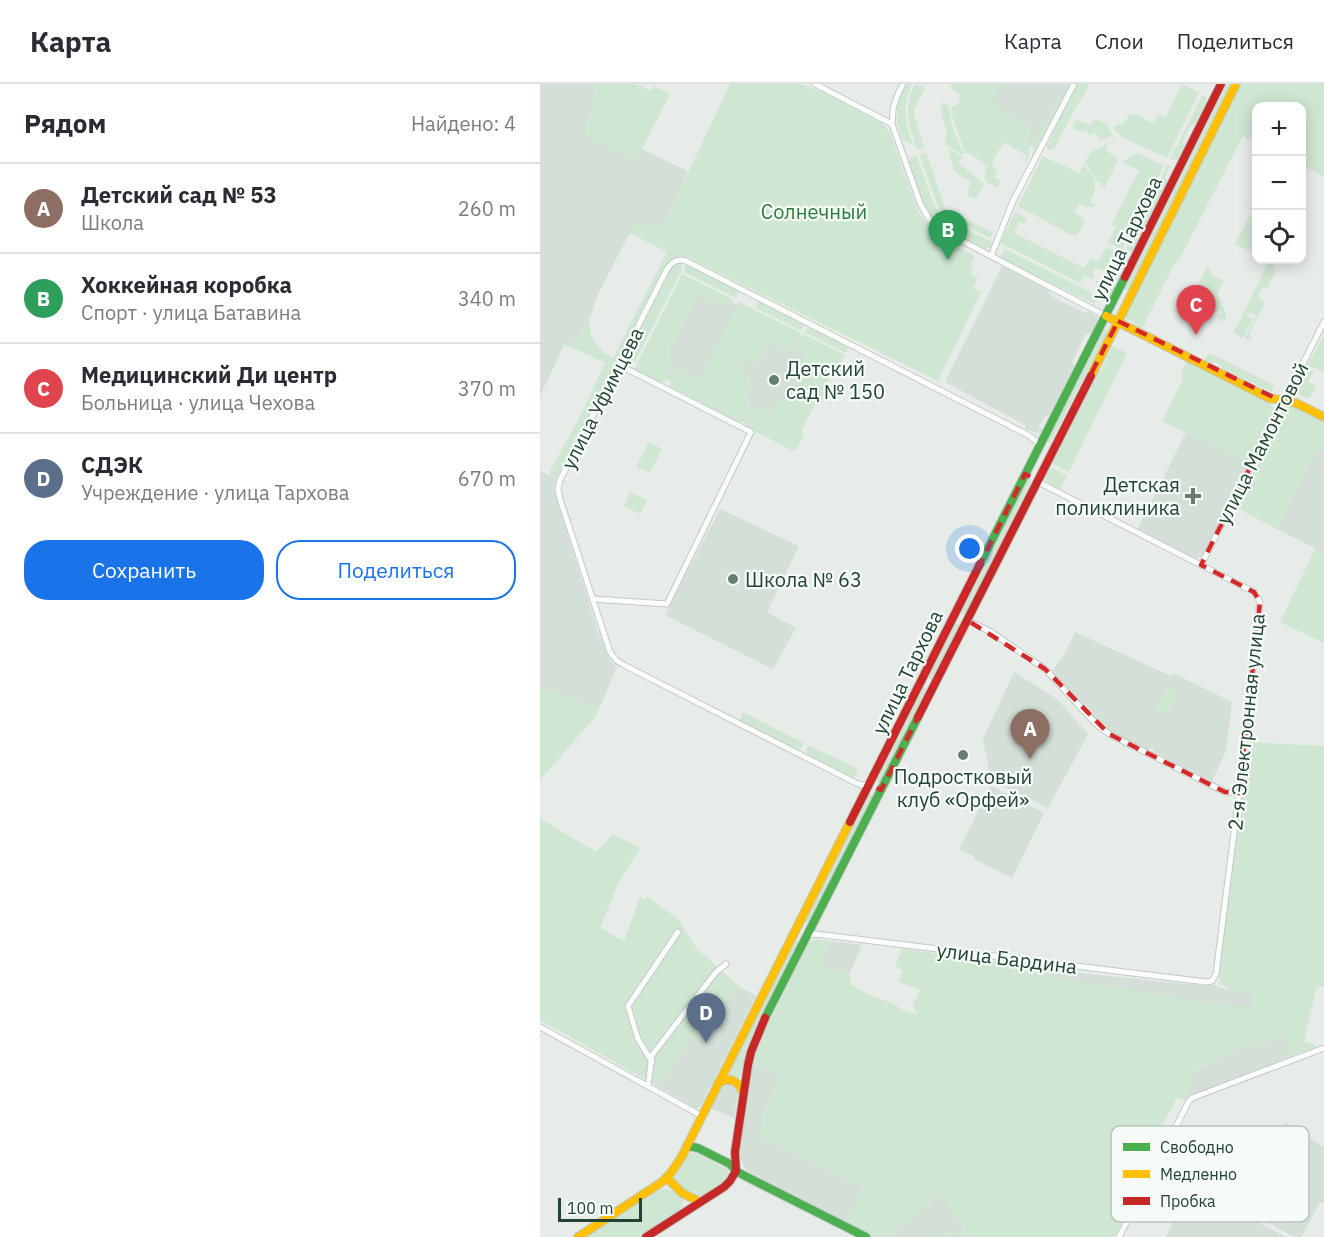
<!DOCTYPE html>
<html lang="ru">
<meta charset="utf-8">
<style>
:root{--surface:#fff;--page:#f2f2f3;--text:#2b2b33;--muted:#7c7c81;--line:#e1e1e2;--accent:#1a73e8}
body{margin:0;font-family:"IBM Plex Sans",sans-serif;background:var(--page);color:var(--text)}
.controls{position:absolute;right:18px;top:18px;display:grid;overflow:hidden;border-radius:12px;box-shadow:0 3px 15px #0003}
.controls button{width:54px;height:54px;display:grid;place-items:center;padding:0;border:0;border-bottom:2px solid var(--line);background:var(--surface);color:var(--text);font:30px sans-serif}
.scale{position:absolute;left:18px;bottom:15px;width:84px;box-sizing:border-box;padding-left:6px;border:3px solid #224334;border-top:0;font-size:16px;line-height:21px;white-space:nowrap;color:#224334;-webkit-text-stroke:4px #f6fbf7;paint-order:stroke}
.you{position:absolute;left:430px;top:465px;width:21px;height:21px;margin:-15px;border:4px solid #fff;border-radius:50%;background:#1a73e8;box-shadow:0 0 0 9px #1a73e833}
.badge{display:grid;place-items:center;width:39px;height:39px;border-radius:50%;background:var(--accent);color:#fff;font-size:20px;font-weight:700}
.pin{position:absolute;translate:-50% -50px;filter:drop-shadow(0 2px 3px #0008)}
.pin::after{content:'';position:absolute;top:32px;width:21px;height:18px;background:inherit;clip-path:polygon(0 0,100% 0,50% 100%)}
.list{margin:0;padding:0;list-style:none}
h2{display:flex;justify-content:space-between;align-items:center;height:78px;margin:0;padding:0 24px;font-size:26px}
h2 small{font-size:20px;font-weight:400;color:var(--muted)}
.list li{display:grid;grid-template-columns:39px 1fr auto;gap:18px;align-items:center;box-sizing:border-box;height:90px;padding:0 24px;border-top:2px solid var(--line)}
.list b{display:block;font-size:22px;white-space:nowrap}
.list p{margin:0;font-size:20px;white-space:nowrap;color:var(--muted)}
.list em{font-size:20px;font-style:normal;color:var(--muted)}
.actions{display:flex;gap:12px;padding:18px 24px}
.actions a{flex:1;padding:14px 0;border:2px solid var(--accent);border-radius:24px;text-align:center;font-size:21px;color:var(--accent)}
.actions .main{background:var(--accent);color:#fff}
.icon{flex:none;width:33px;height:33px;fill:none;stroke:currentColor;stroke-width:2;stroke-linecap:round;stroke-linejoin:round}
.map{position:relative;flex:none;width:784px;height:1153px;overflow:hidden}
header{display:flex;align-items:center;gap:36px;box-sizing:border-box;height:84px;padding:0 30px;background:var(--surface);border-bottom:2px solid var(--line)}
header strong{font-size:28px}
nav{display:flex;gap:33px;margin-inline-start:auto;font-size:21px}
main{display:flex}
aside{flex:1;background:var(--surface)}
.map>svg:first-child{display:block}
</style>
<header>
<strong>Карта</strong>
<nav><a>Карта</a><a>Слои</a><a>Поделиться</a></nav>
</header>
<main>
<aside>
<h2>Рядом<small>Найдено: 4</small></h2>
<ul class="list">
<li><span class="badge" style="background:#8d6e63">A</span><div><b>Детский сад № 53</b><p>Школа</p></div><em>260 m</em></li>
<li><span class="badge" style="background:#2e9e5b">B</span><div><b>Хоккейная коробка</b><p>Спорт · улица Батавина</p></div><em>340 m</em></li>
<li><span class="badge" style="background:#e0444e">C</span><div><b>Медицинский Ди центр</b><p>Больница · улица Чехова</p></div><em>370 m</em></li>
<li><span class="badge" style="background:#5c6f8a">D</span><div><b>СДЭК</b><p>Учреждение · улица Тархова</p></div><em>670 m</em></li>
</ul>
<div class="actions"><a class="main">Сохранить</a><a>Поделиться</a></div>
</aside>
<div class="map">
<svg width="784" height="1153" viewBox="0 0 784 1153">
<rect width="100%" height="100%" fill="#e7ece9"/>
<g fill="#d4dfd8">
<polygon points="0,0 56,0 45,51 81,69 86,74 93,77 102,65 148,87 121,147 96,137 57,212 37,258 29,257 25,259 0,312"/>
<polygon points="436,0 530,0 497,65 490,62 428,21"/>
<polygon points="462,182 510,207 509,210 520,217 545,229 550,228 557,233 558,236 552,249 546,250 532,278 535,281 510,331 505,332 498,344 503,344 500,349 493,348 485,345 485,341 405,298"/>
<polygon points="142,194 210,227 161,313 97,280"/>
<polygon points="220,232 294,269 247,361 175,323"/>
<polygon points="646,348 709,380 663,471 656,475 598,445"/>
<polygon points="777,365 784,368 784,469 737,445"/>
<polygon points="0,387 16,395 14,403 15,411 58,547 70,576 77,583 60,623 0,604"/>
<polygon points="180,425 259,462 227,528 256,544 233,585 125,531"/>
<polygon points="535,548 631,592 633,589 692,618 686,667 672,697 613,668 615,663 605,667 565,646 511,588 522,575"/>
<polygon points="474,588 517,615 548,650 508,724 451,696 443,655"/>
<polygon points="451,702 504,729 472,794 434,775 435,773 419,765"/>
<polygon points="291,857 322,861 309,891 295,885 284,885 285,871"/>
<polygon points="512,884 540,889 665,902 673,901 689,906 712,906 712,925 649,917 510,894"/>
<polygon points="200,903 216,912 161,1021 157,1024 153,1023 119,1003 143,966 164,940"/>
<polygon points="743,949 751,972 652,1012 648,1004 654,997 651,990 689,969 732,957 735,950"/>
<polygon points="213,980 219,981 240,991 240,996 228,1019 223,1031 223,1041 217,1053 267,1075 324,1103 305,1139 208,1087 204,1083 201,1077 200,1068 209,1001"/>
<polygon points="185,998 198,1001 199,1004 194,1034 170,1024 182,999"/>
<polygon points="745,1038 784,1063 784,1120 780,1118 762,1153 755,1153 700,1124"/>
<polygon points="651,1104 746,1153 626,1153"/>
<polygon points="402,1108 424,1146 417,1152 410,1146 400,1153 350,1153"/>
</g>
<g fill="#cfe6d2">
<polygon points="56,0 96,0 111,7 114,2 130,10 102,65 92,77 86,75 81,69 44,51"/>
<path d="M190,0H262L289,11L343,40L350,49L378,127C392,152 411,160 435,172L430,182L433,184L430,190L438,194L433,204L441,208L398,297L147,173C137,171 133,172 127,181L16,395L8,391L42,328L65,279L36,265L35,266L24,261C27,256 32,257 37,257L57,212L49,238L51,249V253L64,269L73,274L127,168L90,149L96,136L121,146Z"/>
<path d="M365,0H372C361,21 366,40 373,61L362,55C354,31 355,23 365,0Z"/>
<path d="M375,0L385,4L373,28L384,63L377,66C369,41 362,25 375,0Z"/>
<path d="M412,0H461L454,15L453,21L491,41L492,43C491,46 489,50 489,53C488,64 493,73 483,81L487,72L464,58L454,74L452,82L458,86L454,93L461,97L457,104L448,99L444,95L447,84L442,78L429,69L427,70L424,66L411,29L412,22H415L420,17L419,10L410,5Z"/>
<polygon points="537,0 550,0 539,19 538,19 514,65 509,66 507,64 507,61"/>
<polygon points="642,0 659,9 627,74 584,54 574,46 574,44 577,41 585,39 589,30 594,32 595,30 613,39 619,30 626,33"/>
<polygon points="687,0 692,0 589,205 585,207 585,203"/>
<polygon points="701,0 784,0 784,93 762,81 762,22 716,22 716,58 703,52 639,176 634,181 602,244 586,234 585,231"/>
<polygon points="663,10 666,13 666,19 656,39 650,42 643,57 645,62 640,73 636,76 630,75"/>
<polygon points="518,13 522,15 490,81 495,56"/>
<path d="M403,18L409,23C409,39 417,55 424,70L423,71L407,62L405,55L407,51L400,23Z"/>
<polygon points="555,34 566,40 573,51 560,57 558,56 559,52 553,48 550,52 545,46 542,48 533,44 534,39 538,36 551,41"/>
<polygon points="575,55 577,55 568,60 565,66 579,75 564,104 560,101 561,99 557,97 545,78 550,69"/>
<path d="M408,65L423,73L418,79L444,100L443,103L436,114C424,114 428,105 431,98L414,87Z"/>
<polygon points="386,68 405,124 453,149 450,154 406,131 399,125 379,70"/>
<polygon points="598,69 624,82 582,166 568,158 576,143 571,141 599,87 583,79 584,77"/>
<path d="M376,71L394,121C403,137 437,150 454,159L451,163L445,165C428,156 404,148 392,133C380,118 376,97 369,80L370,75Z"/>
<path d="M503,72L539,89L544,80C555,97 560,98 550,118L555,121L554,123H545L539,120L534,128L542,133L545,137L537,151H531L478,122Z"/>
<polygon points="628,80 630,83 625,93 627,98 593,167 589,169 585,167"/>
<polygon points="716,118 716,170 695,160 710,131 712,132 714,128 705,124 706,122 713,125"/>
<polygon points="477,129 487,134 484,140 479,138 474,149 544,184 551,175 558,178 566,163 580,170 570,189 555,184 552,189 554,191 552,195 561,199 560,200 544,191 540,199 460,159 474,130"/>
<polygon points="465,165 558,212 554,220 461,174"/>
<polygon points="582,172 587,174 588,177 586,180 582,183 574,200 575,206 570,215 563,211"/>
<polygon points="137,178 143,178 141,187 91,285 84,281 83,277 133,180"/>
<polygon points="728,178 735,182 734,184 736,186 727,205 723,203 718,213 724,217 725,219 709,250 712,253 711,255 708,256 705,255 721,221 716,231 708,228 707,231 713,235 704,253 701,254 693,247 695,243 697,243"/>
<polygon points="146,179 198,206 196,214 144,188"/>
<polygon points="667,183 670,185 672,191 684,197 677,210 686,230 686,234 683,238 677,232 681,229 680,226 675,228 659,208 665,197 664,196 660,202 658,201"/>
<polygon points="142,190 194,216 193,219 181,222 158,211 130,267 133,282 125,298 122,300 94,286"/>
<polygon points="219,217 264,240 262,247 216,224"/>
<path d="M199,218L261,249L253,264L248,263L241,265L229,259L218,281L205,275L199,287L212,294L207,303L212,306L207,315L210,317C210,324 205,335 199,338L129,302L137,284L158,295Z"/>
<polygon points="270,243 308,262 308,264 306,269 265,248 267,244"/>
<polygon points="564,245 568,247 511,357 509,359 507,356"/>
<polygon points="264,250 305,271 295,291 291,291 287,298 289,302 280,320 275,320 262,346 264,350 257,365 251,366 207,343 205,338 213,322 230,331 238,316 242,318 265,271 259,268 257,264"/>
<polygon points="784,251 784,288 766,281 770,277"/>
<polygon points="572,262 587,269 529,388 510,379 558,286 561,287"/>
<polygon points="669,269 734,301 731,308 683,285 681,281 675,278 671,280 666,277 665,274"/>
<polygon points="647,276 730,320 735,325 709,380 622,337 643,295 641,289"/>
<polygon points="763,287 774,287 768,298 776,302 770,314 765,314 755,308 755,303"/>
<polygon points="748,321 752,321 784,336 784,368 777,365 737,445 693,422 741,327"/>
<polygon points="109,358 122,365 110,389 96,383"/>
<path d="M509,382L527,392L520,405C507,398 501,398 509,382Z"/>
<polygon points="489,395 491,398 426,529 423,530 421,528 487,396"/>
<polygon points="90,408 107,416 100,430 84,422"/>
<polygon points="775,465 784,469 784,559 740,538"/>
<polygon points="416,539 419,540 419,542 393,593 390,595 389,592"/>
<polygon points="385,603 387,605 386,608 341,698 337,698 336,696 382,604"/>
<polygon points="628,603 637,607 638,610 629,628 624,631 617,628 616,622 626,604"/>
<polygon points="0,604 60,623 55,633 0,696"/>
<polygon points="203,628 264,659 259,666 201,637 200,635"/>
<polygon points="707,658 784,662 784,903 777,902 764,958 773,960 776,963 751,972 743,950 735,950 733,957 689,969 651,989 654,997 648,1004 652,1012 645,1017 637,1014 593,1096 602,1101 575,1153 400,1153 410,1146 417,1152 424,1146 401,1108 350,1153 333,1153 305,1139 324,1103 267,1075 217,1053 223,1041 223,1031 228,1019 240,997 240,991 219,981 213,980 216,965 268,859 277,855 291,857 285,871 284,885 295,885 309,891 312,901 319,905 329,911 352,919 363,926 377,930 373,922 380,906 359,898 362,887 355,882 362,865 512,884 511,894 648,915 649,917 712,924 712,906 689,906 680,899 679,892"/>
<polygon points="268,661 318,685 314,694 268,671 266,666"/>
<polygon points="329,710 334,712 269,840 264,838"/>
<polygon points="0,734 56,768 73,750 100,764 78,800 60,844 84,857 100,813 105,816 107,812 138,835 157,865 200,903 164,940 143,966 119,1003 0,936"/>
<polygon points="257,856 258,860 210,957 201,993 196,995 189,992 187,988 254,857"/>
<polygon points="148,1069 158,1070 188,1086 190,1091 184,1099 164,1112 154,1111 137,1101 134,1094 144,1072"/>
<path d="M121,1105C132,1104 149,1113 141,1125L99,1153H46Z"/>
</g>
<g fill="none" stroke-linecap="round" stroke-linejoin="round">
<defs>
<g id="street">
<polyline points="275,0 352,40"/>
<polyline points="363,0 357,12 353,25 352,40 380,119 389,135 403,147 566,232"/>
<polyline points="451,172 473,117 534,0"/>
<polyline points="661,481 784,238"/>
<polyline points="53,515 127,520 211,348 79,281"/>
<polyline points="427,536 451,548 505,585 558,642 569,650 685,708 699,709"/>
<path d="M330,700L321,701L314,698L84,581L76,576L70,568L20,415L18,405L20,396L127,185C132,178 137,174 146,177L488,351L500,360"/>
<polyline points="268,851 276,850 666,898 672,897 676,890 699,709 720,518 714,508 504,401 497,396"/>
<polyline points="0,943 162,1032"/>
<polyline points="112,978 98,955 88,922 138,848"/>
<polyline points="108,1002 112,971 176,888 186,880"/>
<polyline points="579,1153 649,1017 652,1014 784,964"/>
</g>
<g id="fast">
<polyline points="440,480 585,193"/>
<polyline points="225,934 378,633"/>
<polyline points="147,1062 158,1064 190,1080 196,1087 205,1092 326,1153"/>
</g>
<g id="slow">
<polyline points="566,232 729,314 756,319 784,333"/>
<polyline points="551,292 696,0"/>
<path d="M178,999C189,992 198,997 203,1008"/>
<polyline points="127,1094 142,1109 160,1118"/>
<polyline points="38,1153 122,1098 130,1090 141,1074 310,738"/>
</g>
<g id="jam">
<polyline points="585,193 681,0"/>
<polyline points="378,633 551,292"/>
<polyline points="310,738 440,480"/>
<polyline points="106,1153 184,1103 190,1097 196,1087 195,1068 208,981 211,968 225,934"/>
</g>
</defs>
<use href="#street" stroke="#c4c9c6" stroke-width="7"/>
<use href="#fast" stroke="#c2cac6" stroke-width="10"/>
<use href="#slow" stroke="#c2cac6" stroke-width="10"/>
<use href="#jam" stroke="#c2cac6" stroke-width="10"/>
<use href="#street" stroke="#fbfcfc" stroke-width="5"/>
<use href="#fast" stroke="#4caf50" stroke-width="8"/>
<use href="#slow" stroke="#ffc107" stroke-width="8"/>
<use href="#jam" stroke="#c62828" stroke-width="8"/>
</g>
<path fill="none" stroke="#d62828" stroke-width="4.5" stroke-dasharray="12 8" stroke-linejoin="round" d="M578,237L743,318L661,481L714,508L720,518L699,709L685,708L569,650L505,585L427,536L341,706L330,700L485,390L497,396Z"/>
<g fill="#677e73" stroke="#f6fbf7" stroke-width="2">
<circle cx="234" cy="296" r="6"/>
<path d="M650 403h6v6h6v6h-6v6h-6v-6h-6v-6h6z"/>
<circle cx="193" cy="495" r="6"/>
<circle cx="423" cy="671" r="6"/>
</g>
<g text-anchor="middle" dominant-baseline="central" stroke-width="4.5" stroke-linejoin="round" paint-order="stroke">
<g font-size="20" fill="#287e39" stroke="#f6fbf7">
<text x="274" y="127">Солнечный</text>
</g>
<g font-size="20" fill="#224334" stroke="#f6fbf7">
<text transform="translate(586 154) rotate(-64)">улица Тархова</text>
<text transform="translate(62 314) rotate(-63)">улица Уфимцева</text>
<text transform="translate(722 359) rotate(-63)">улица Мамонтовой</text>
<text transform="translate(367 588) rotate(-64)">улица Тархова</text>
<text transform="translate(706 638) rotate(-84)">2-я Электронная улица</text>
<text transform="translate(467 874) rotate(7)">улица Бардина</text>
</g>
<g font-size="20" fill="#224334" stroke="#f6fbf7" text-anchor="start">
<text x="246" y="284">Детский<tspan x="246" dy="23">сад № 150</tspan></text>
<text x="640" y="400" text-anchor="end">Детская<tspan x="640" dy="23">поликлиника</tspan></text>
<text x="205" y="495">Школа № 63</text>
<text x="423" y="692" text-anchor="middle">Подростковый<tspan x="423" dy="23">клуб «Орфей»</tspan></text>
</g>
</g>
<rect x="571" y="1042" width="198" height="96" rx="9" fill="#f6fbf7" stroke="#b6c4bc" stroke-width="1.5"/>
<rect x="583" y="1059" width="27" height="8" fill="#4caf50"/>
<rect x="583" y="1086" width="27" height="8" fill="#ffc107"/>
<rect x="583" y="1113" width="27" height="8" fill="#c62828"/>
<g font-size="16" fill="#224334">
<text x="620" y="1069">Свободно</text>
<text x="620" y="1096">Медленно</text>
<text x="620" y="1123">Пробка</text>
</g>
</svg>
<div class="controls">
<button>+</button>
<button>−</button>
<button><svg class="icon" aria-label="locate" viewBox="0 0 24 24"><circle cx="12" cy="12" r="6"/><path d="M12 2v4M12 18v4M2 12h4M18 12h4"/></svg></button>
</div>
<div class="scale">100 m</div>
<div class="you"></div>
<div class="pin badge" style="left:490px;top:675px;background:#8d6e63">A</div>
<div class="pin badge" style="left:408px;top:176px;background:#2e9e5b">B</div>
<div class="pin badge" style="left:656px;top:251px;background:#e0444e">C</div>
<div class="pin badge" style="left:166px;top:959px;background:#5c6f8a">D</div>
</div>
</main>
